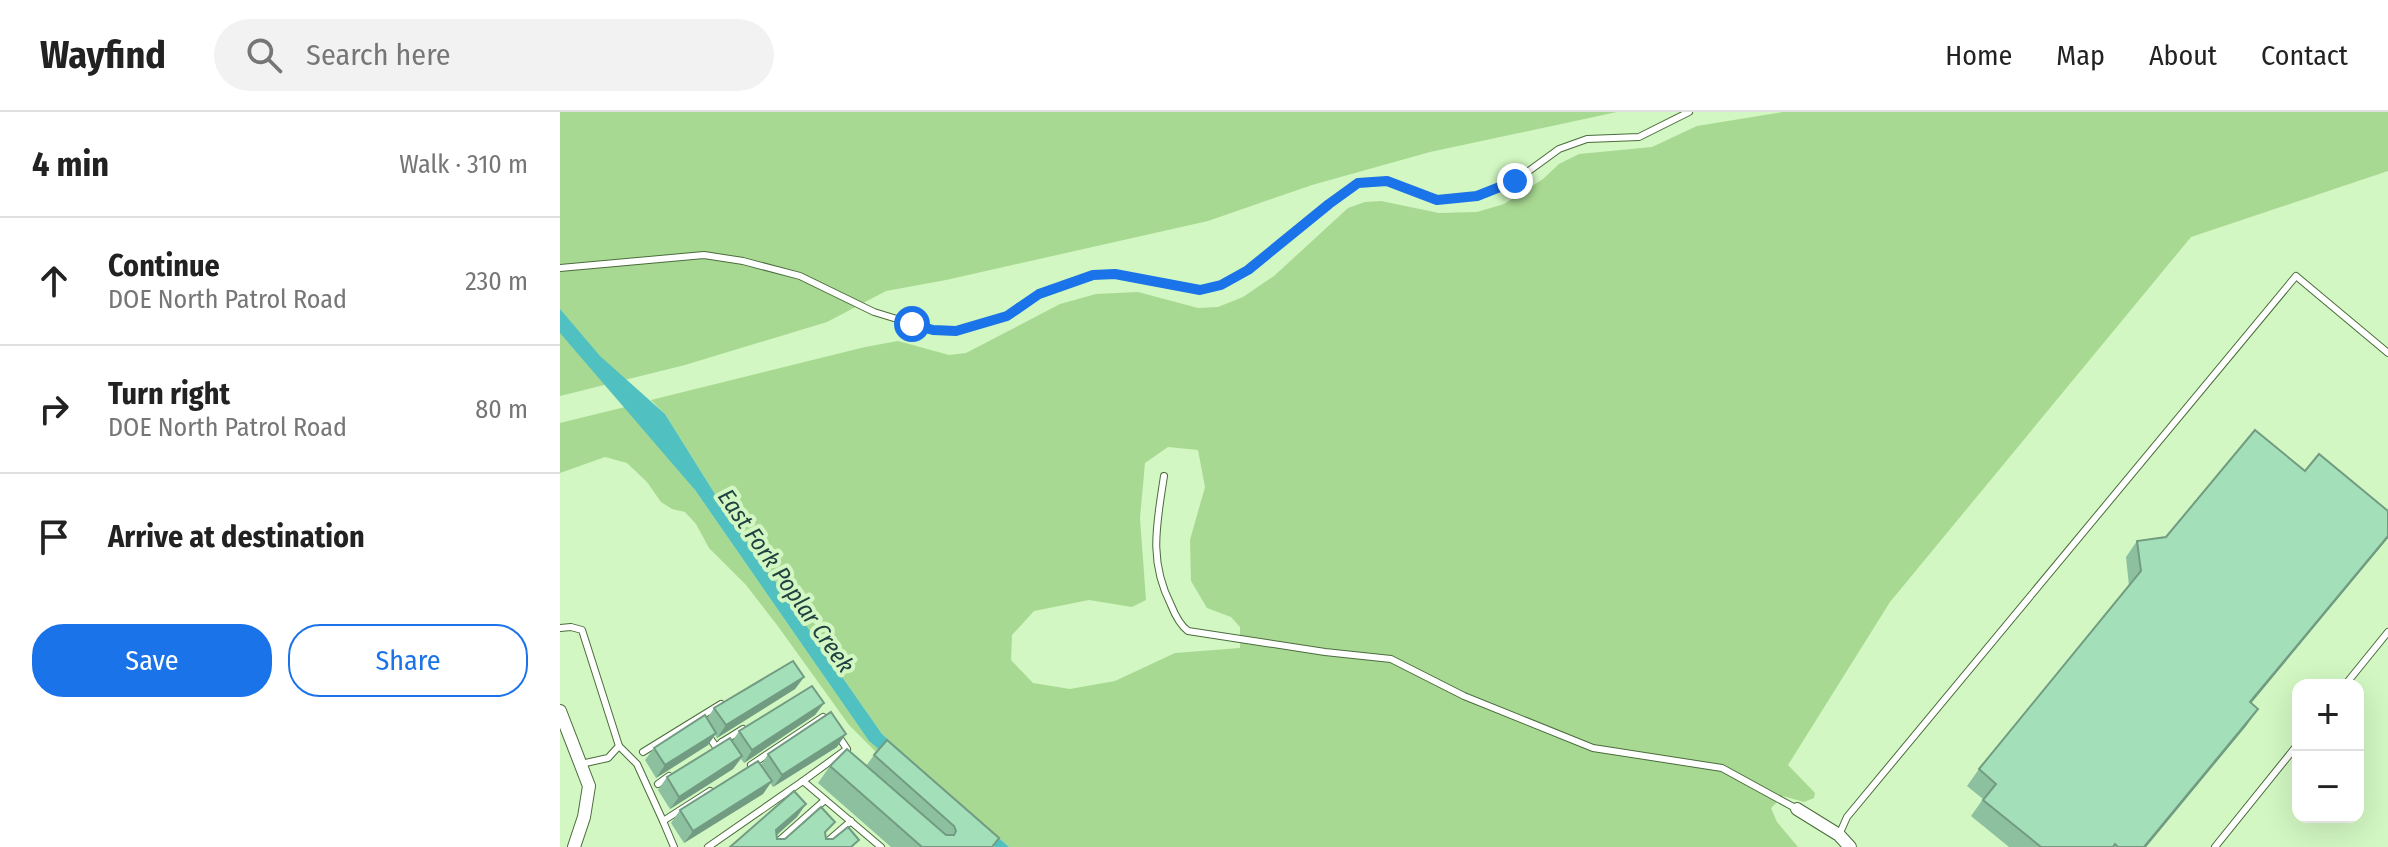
<!DOCTYPE html>
<meta charset="utf-8">
<style>
:root{--surface:#fff;--page:#f2f2f2;--text:#222;--muted:#767676;--line:#e0e0e0;--accent:#1a73e8}
body{margin:0;font-family:"Fira Sans Condensed",sans-serif;background:var(--page);color:var(--text)}
.controls{position:absolute;right:24px;bottom:24px;display:grid;overflow:hidden;border-radius:16px;box-shadow:0 8px 32px #0002}
.controls button{width:72px;height:72px;display:grid;place-items:center;padding:0;border:0;border-bottom:2px solid var(--line);background:var(--surface);color:var(--text);font:40px sans-serif}
.stop{position:absolute;width:24px;height:24px;margin:-18px;border:6px solid #1a73e8;border-radius:50%;background:#fff}
.stop.end{background:#1a73e8;border-color:#fff;box-shadow:0 2px 8px #0008}
.list{margin:0;padding:0;list-style:none}
h2{display:flex;justify-content:space-between;align-items:center;height:104px;margin:0;padding:0 32px;font-size:34px}
h2 small{font-size:26px;font-weight:400;color:var(--muted)}
.list li{display:grid;grid-template-columns:52px 1fr auto;gap:24px;align-items:center;box-sizing:border-box;height:128px;padding:0 32px;border-top:2px solid var(--line)}
.list b{display:block;font-size:30px;white-space:nowrap}
.list p{margin:0;font-size:26px;white-space:nowrap;color:var(--muted)}
.list em{font-size:26px;font-style:normal;color:var(--muted)}
.actions{display:flex;gap:16px;padding:24px 32px}
.actions a{flex:1;padding:18px 0;border:2px solid var(--accent);border-radius:32px;text-align:center;font-size:28px;color:var(--accent)}
.actions .main{background:var(--accent);color:#fff}
.icon{flex:none;width:44px;height:44px;fill:none;stroke:currentColor;stroke-width:2;stroke-linecap:round;stroke-linejoin:round}
.map{position:relative;flex:none;width:1828px;height:735px;overflow:hidden}
header{display:flex;align-items:center;gap:48px;box-sizing:border-box;height:112px;padding:0 40px;background:var(--surface);border-bottom:2px solid var(--line)}
header strong{font-size:38px}
nav{display:flex;gap:44px;margin-inline-start:auto;font-size:28px}
.search{width:560px;height:72px;background:var(--page);display:flex;align-items:center;gap:20px;box-sizing:border-box;padding:0 28px;border-radius:44px;color:var(--muted);font-size:30px}
main{display:flex}
aside{flex:1;background:var(--surface)}
.map>svg:first-child{display:block}
</style>
<header>
<strong>Wayfind</strong>
<div class="search"><svg class="icon" aria-label="search" viewBox="0 0 24 24"><circle cx="10" cy="10" r="6"/><path d="M15 15l6 6"/></svg>Search here</div>
<nav><a>Home</a><a>Map</a><a>About</a><a>Contact</a></nav>
</header>
<main>
<aside>
<h2>4 min<small>Walk · 310 m</small></h2>
<ul class="list">
<li><svg class="icon" aria-label="ahead" viewBox="0 0 24 24"><path d="M12 20V5M6 11l6-6 6 6"/></svg><div><b>Continue</b><p>DOE North Patrol Road</p></div><em>230 m</em></li>
<li><svg class="icon" aria-label="right" viewBox="0 0 24 24"><path d="M7 20v-9h11M14 6l5 5-5 5"/></svg><div><b>Turn right</b><p>DOE North Patrol Road</p></div><em>80 m</em></li>
<li><svg class="icon" aria-label="arrive" viewBox="0 0 24 24"><path d="M6 21V4h12l-3 4 3 4H6"/></svg><div><b>Arrive at destination</b></div></li>
</ul>
<div class="actions"><a class="main">Save</a><a>Share</a></div>
</aside>
<div class="map">
<svg width="1828" height="735" viewBox="0 0 1828 735">
<rect width="100%" height="100%" fill="#d2f7c2"/>
<g fill="#a8d992" fill-rule="evenodd">
<polygon points="0,0 1057,0 870,40 752,73 648,109 386,168 326,179 267,210 125,253 0,284"/>
<path d="M1223,0H1828V59L1631,125L1330,490L1228,653L1255,681L1254,686L1244,690L1223,684L1211,696L1217,710L1238,735H449L322,622L160,390L105,302L91,288L305,235L338,229L389,243L406,241L500,192L536,182L578,180L638,196L658,195L683,185L714,164L788,96L805,90L821,89L879,101L917,100L944,92L983,67L999,52L1019,42L1092,35L1137,14ZM608,335L638,338L645,375L630,428L631,469L647,496L671,505L680,515V536L615,541L555,569L510,577L473,571L451,548L452,523L474,499L529,488L572,495L586,488L580,406L585,351Z"/>
<polygon points="65,295 135,378 309,629 435,735 427,735 322,646 289,613 217,513 186,473 149,436 136,412 125,400 112,397 101,390 87,370 67,351 45,345 0,361 0,311"/>
</g>
<polygon fill="#50c0c1" points="0,197 40,244 105,302 160,390 322,622 449,735 435,735 309,629 135,378 0,221"/>
<g fill="none" stroke-linecap="round" stroke-linejoin="round">
<defs>
<g id="lane">
<polyline points="0,156 144,143 183,149 240,164 314,200 373,218 396,219 447,204 479,182 533,163 555,162 640,178 661,173 688,158 769,92 798,71 827,69 877,88 917,84 955,69 999,37 1027,27 1079,25 1129,0"/>
<path d="M604,364C597,411 588,448 611,493C615,503 620,513 628,519L765,540L831,547L904,584L1033,636L1162,656L1237,697"/>
<polyline points="0,516 11,515 22,518 59,634 48,646 21,652"/>
<polyline points="1785,573 1828,520"/>
<polyline points="148,623 156,635 162,630 164,633"/>
<polyline points="162,630 183,617"/>
<polyline points="59,634 77,652 103,709"/>
<polyline points="83,640 161,592"/>
<polyline points="191,653 263,605 267,610"/>
<polyline points="243,669 287,637 279,625"/>
<polyline points="98,672 109,664"/>
<polyline points="1279,723 1287,705 1736,164 1828,241"/>
<polyline points="114,735 103,709 150,679"/>
<polyline points="148,735 243,669 321,735"/>
<polyline points="212,735 265,688"/>
<polyline points="261,735 291,709"/>
<polyline points="1655,735 1738,632"/>
</g>
<g id="street">
<polyline points="0,599 29,674 24,705 14,735"/>
<polyline points="1237,697 1279,723 1290,735"/>
</g>
</defs>
<use href="#lane" stroke="#4b6c3c" stroke-width="8"/>
<use href="#street" stroke="#4b6c3c" stroke-width="14"/>
<use href="#lane" stroke="#fff" stroke-width="6"/>
<use href="#street" stroke="#fff" stroke-width="12"/>
</g>
<g fill="#8cc09f">
<polygon points="1828,426 1691,591 1698,597 1686,614 1586,735 1449,735 1411,704 1423,687 1407,674 1419,657 1569,474 1566,445 1577,429"/>
<polygon points="244,565 235,577 157,626 155,623 148,633 96,666 85,648 94,636 147,607 154,596"/>
<polygon points="264,591 255,603 184,651 181,647 173,657 110,697 98,678 107,665 172,630 179,619"/>
<polygon points="277,635 213,675 210,671 203,682 124,731 111,711 120,698 201,653 208,642"/>
<polygon points="314,643 433,735 331,735 258,671 270,654 306,654"/>
</g>
<g fill="#729c82">
<polygon points="1828,424 1828,426 1678,607 1690,590"/>
<polygon points="244,565 235,577 157,626 166,613"/>
<polygon points="264,591 255,603 184,651 192,638"/>
<polygon points="1698,597 1686,614 1586,735 1584,735"/>
<polygon points="156,621 148,633 96,666 105,653"/>
<polygon points="286,622 277,635 213,675 222,663"/>
<polygon points="182,644 173,657 110,697 119,685"/>
<polygon points="212,669 203,682 124,731 133,719"/>
<polygon points="246,692 237,705 208,731 216,718"/>
</g>
<g fill="#a3dfb9" stroke="#729c82" stroke-width="2">
<polygon points="1695,318 1745,359 1759,342 1828,399 1828,424 1690,590 1698,597 1584,735 1558,735 1555,732 1553,735 1481,735 1423,688 1436,672 1419,657 1581,459 1577,429 1606,425"/>
<polygon points="233,549 244,565 166,613 154,596"/>
<polygon points="252,574 264,591 192,638 179,619"/>
<polygon points="271,600 286,622 222,663 208,642"/>
<polygon points="145,603 156,621 105,653 94,636"/>
<polygon points="170,626 182,644 119,685 107,665"/>
<polygon points="327,628 439,726 432,735 362,735 270,654 287,637 386,723 394,723 396,719 394,714 314,643"/>
<polygon points="198,649 212,669 133,719 120,698"/>
<polygon points="234,679 246,692 216,718 217,727 225,727 261,695 275,710 265,720 266,727 273,727 288,715 299,728 291,735 170,735"/>
</g>
<g fill="none" stroke-linecap="round" stroke-linejoin="round">
<polyline stroke="#1a73e8" stroke-width="10" points="352,212 373,218 396,219 447,204 479,182 533,163 555,162 640,178 661,173 688,158 769,92 798,71 827,69 877,88 917,84 955,69"/>
</g>
<g text-anchor="middle" dominant-baseline="central" stroke-width="8" stroke-linejoin="round" paint-order="stroke">
<g font-size="24" font-style="italic" fill="#1f4141" stroke="#d2f7c2">
<text transform="translate(226 469) rotate(55)">East Fork Poplar Creek</text>
</g>
</g>
</svg>
<div class="controls">
<button>+</button>
<button>−</button>
</div>
<div class="stop" style="left:352px;top:212px"></div>
<div class="stop end" style="left:955px;top:69px"></div>
</div>
</main>
